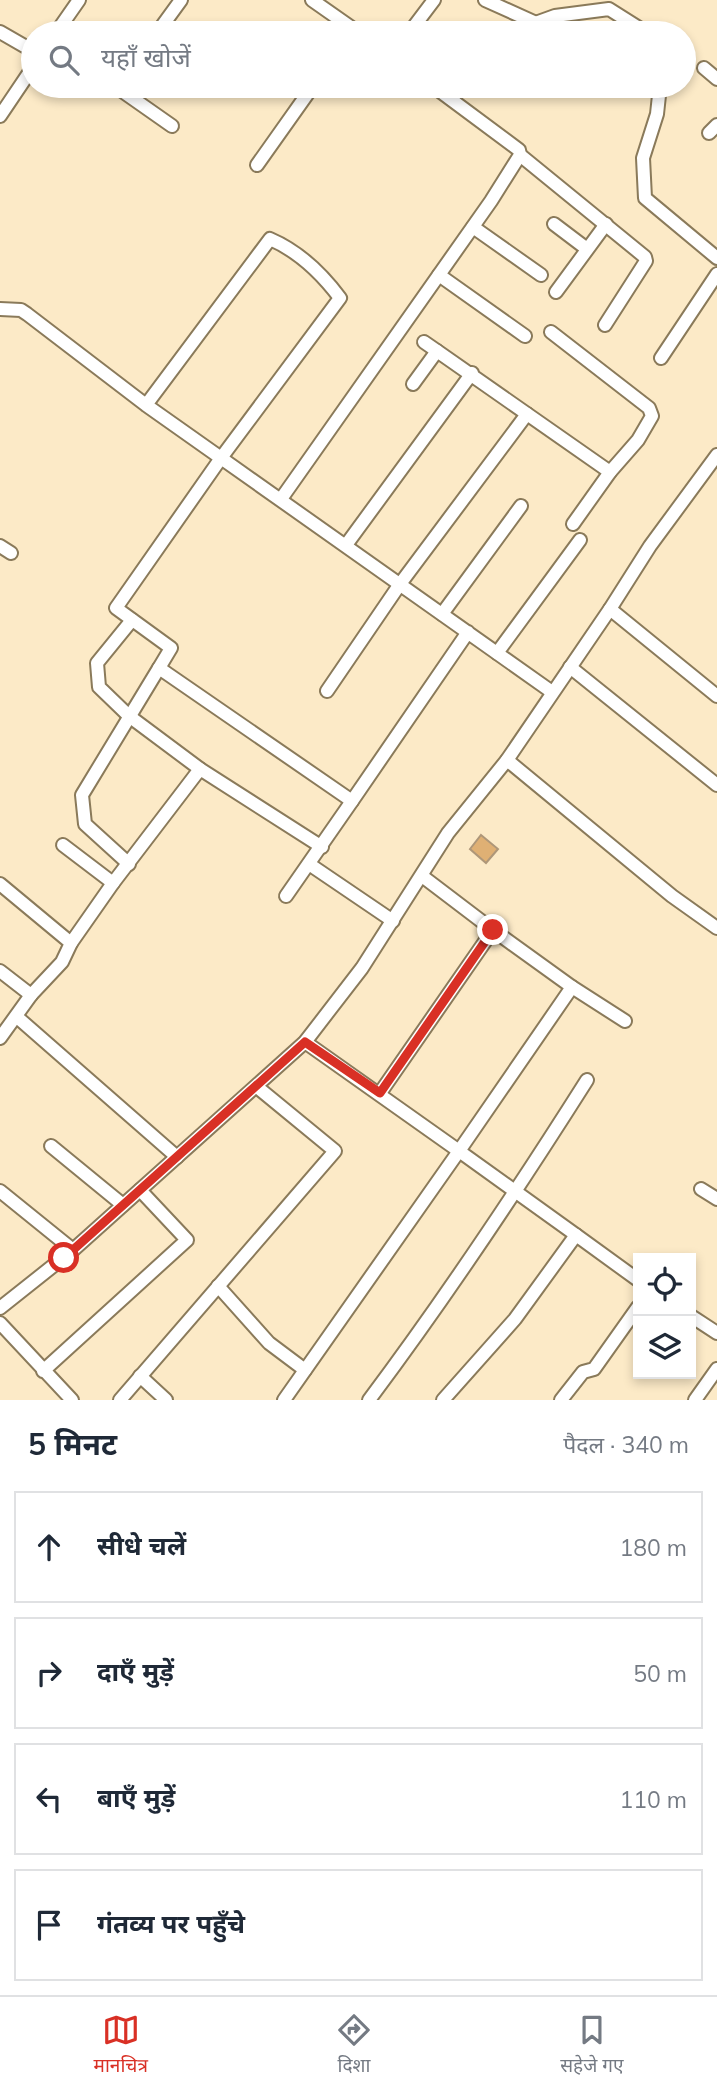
<!DOCTYPE html>
<html lang="hi">
<meta charset="utf-8">
<style>
:root{--surface:#fff;--page:#f6f6f7;--text:#1f2937;--muted:#747a83;--line:#e0e1e3;--accent:#d93025}
body{margin:0;font-family:Mulish,"Noto Sans Devanagari",sans-serif;background:var(--page);color:var(--text)}
.controls{position:absolute;right:21px;bottom:21px;display:grid;overflow:hidden;border-radius:0px;box-shadow:0 4px 10px #0003}
.controls button{width:63px;height:63px;display:grid;place-items:center;padding:0;border:0;border-bottom:2px solid var(--line);background:var(--surface);color:var(--text);font:35px sans-serif}
.stop{position:absolute;width:21px;height:21px;margin:-16px;border:5px solid #d93025;border-radius:50%;background:#fff}
.stop.end{background:#d93025;border-color:#fff;box-shadow:0 2px 7px #0008}
.list{margin:0;padding:0;list-style:none}
h2{display:flex;justify-content:space-between;align-items:center;height:91px;margin:0;padding:0 28px;font-size:30px}
h2 small{font-size:23px;font-weight:400;color:var(--muted)}
.list li{display:grid;grid-template-columns:46px 1fr auto;gap:21px;align-items:center;box-sizing:border-box;height:112px;margin:0 14px 14px;padding:0 14px;border:2px solid var(--line);border-radius:0px}
.list b{display:block;font-size:26px;white-space:nowrap}
.list em{font-size:23px;font-style:normal;color:var(--muted)}
.icon{flex:none;width:38px;height:38px;fill:none;stroke:currentColor;stroke-width:2;stroke-linecap:round;stroke-linejoin:round}
.map{position:relative;flex:none;width:717px;height:1400px;overflow:hidden}
.search{position:absolute;background:var(--surface);box-shadow:0 4px 10px #0003;left:21px;right:21px;top:21px;height:77px;display:flex;align-items:center;gap:18px;box-sizing:border-box;padding:0 24px;border-radius:38px;color:var(--muted);font-size:26px}
.sheet{height:595px;background:var(--surface)}
nav{display:flex;justify-content:space-around;align-items:center;box-sizing:border-box;height:98px;border-top:2px solid var(--line);background:var(--surface);font-size:19px;color:var(--muted)}
nav a{display:grid;justify-items:center;gap:4px}
nav .on{color:var(--accent)}
.map>svg:first-child{display:block}
</style>
<div class="map">
<svg width="717" height="1400" viewBox="0 0 717 1400">
<rect width="100%" height="100%" fill="#fceac7"/>
<polygon fill="#dfb074" stroke="#ae9779" stroke-width="2" points="481,835 498,849 486,863 470,849"/>
<g fill="none" stroke-linecap="round" stroke-linejoin="round">
<defs>
<g id="street">
<polyline points="312,0 359,33"/>
<polyline points="485,0 536,23"/>
<polyline points="0,32 33,51"/>
<polyline points="56,33 79,0"/>
<polyline points="157,33 181,0"/>
<polyline points="409,33 434,0"/>
<polyline points="508,33 555,16 609,9 647,33"/>
<polyline points="704,68 717,79"/>
<polyline points="115,86 172,126"/>
<polyline points="660,86 657,114 643,158 645,198 717,258"/>
<polyline points="451,99 462,86"/>
<polyline points="0,116 33,67"/>
<polyline points="709,133 717,125"/>
<polyline points="520,155 645,257 646,261 605,325"/>
<polyline points="257,165 313,86"/>
<polyline points="554,224 587,249"/>
<polyline points="473,227 541,275"/>
<polyline points="439,275 525,336"/>
<polyline points="556,292 606,224"/>
<path d="M0,309L21,310L27,314L146,405L221,458L340,298C322,274 298,251 270,239L146,405"/>
<polyline points="551,332 649,408 652,416 638,440 610,472 573,524"/>
<polyline points="424,342 437,351"/>
<polyline points="661,358 717,274"/>
<polyline points="413,384 437,351 610,472"/>
<polyline points="281,499 491,201 520,155 519,150 433,86"/>
<polyline points="346,545 472,373"/>
<polyline points="0,546 11,553"/>
<polyline points="610,609 717,696"/>
<polyline points="442,614 521,506"/>
<polyline points="132,620 97,663 99,687 129,716 200,769"/>
<polyline points="468,632 352,801 159,668 171,648 116,608 221,458 552,692"/>
<polyline points="497,653 580,540"/>
<polyline points="570,667 717,785"/>
<polyline points="327,691 400,584 527,414"/>
<polyline points="507,760 672,896 717,928"/>
<polyline points="63,845 113,883"/>
<polyline points="129,864 85,824 82,795 159,668"/>
<polyline points="309,864 393,921"/>
<polyline points="0,884 71,943 62,962 31,995 0,1038"/>
<polyline points="286,896 352,801"/>
<polyline points="493,930 572,987"/>
<polyline points="71,943 113,883 200,769 322,847"/>
<polyline points="0,971 31,995"/>
<polyline points="17,1017 177,1157"/>
<polyline points="380,1093 493,930 422,876"/>
<polyline points="51,1146 123,1205"/>
<polyline points="701,1189 717,1199"/>
<polyline points="0,1191 73,1250"/>
<polyline points="576,1235 459,1151 572,987 625,1021"/>
<polyline points="218,1286 269,1343 305,1370"/>
<polyline points="0,1308 73,1250 305,1042 362,968 448,833 507,760 610,609 650,546 717,455"/>
<polyline points="691,1316 717,1333"/>
<polyline points="0,1323 72,1400"/>
<polyline points="43,1371 187,1240 140,1190"/>
<polyline points="140,1376 166,1400"/>
<polyline points="120,1400 335,1151 257,1087"/>
<polyline points="284,1400 459,1151 305,1042"/>
<path d="M369,1400C447,1296 518,1189 587,1080"/>
<polyline points="443,1400 515,1319 576,1235 638,1280"/>
<polyline points="561,1400 583,1372 594,1369 638,1307"/>
<polyline points="695,1400 717,1369"/>
</g>
</defs>
<use href="#street" stroke="#8a7a5a" stroke-width="16"/>
<use href="#street" stroke="#fff" stroke-width="12"/>
</g>
<g fill="none" stroke-linecap="round" stroke-linejoin="round">
<polyline stroke="#d93025" stroke-width="9" points="64,1258 305,1042 380,1093 493,930"/>
</g>
</svg>
<div class="controls">
<button><svg class="icon" aria-label="locate" viewBox="0 0 24 24"><circle cx="12" cy="12" r="6"/><path d="M12 2v4M12 18v4M2 12h4M18 12h4"/></svg></button>
<button><svg class="icon" aria-label="layers" viewBox="0 0 24 24"><path d="M12 4l9 5-9 5-9-5zM3 14l9 5 9-5"/></svg></button>
</div>
<div class="stop" style="left:64px;top:1258px"></div>
<div class="stop end" style="left:493px;top:930px"></div>
<div class="search"><svg class="icon" aria-label="search" viewBox="0 0 24 24"><circle cx="10" cy="10" r="6"/><path d="M15 15l6 6"/></svg>यहाँ खोजें</div>
</div>
<section class="sheet">
<h2>5 मिनट<small>पैदल · 340 m</small></h2>
<ul class="list">
<li><svg class="icon" aria-label="ahead" viewBox="0 0 24 24"><path d="M12 20V5M6 11l6-6 6 6"/></svg><div><b>सीधे चलें</b></div><em>180 m</em></li>
<li><svg class="icon" aria-label="right" viewBox="0 0 24 24"><path d="M7 20v-9h11M14 6l5 5-5 5"/></svg><div><b>दाएँ मुड़ें</b></div><em>50 m</em></li>
<li><svg class="icon" aria-label="left" viewBox="0 0 24 24"><path d="M17 20v-9H6M10 6l-5 5 5 5"/></svg><div><b>बाएँ मुड़ें</b></div><em>110 m</em></li>
<li><svg class="icon" aria-label="arrive" viewBox="0 0 24 24"><path d="M6 21V4h12l-3 4 3 4H6"/></svg><div><b>गंतव्य पर पहुँचे</b></div></li>
</ul>
</section>
<nav>
<a class="on"><svg class="icon" aria-label="map" viewBox="0 0 24 24"><path d="M3 6l6-2 6 2 6-2v14l-6 2-6-2-6 2zM9 4v14M15 6v14"/></svg>मानचित्र</a>
<a><svg class="icon" aria-label="directions" viewBox="0 0 24 24"><path d="M12 3l9 9-9 9-9-9zM9 14v-3h6M13 9l2 2-2 2"/></svg>दिशा</a>
<a><svg class="icon" aria-label="saved" viewBox="0 0 24 24"><path d="M7 4h10v16l-5-4-5 4z"/></svg>सहेजे गए</a>
</nav>
